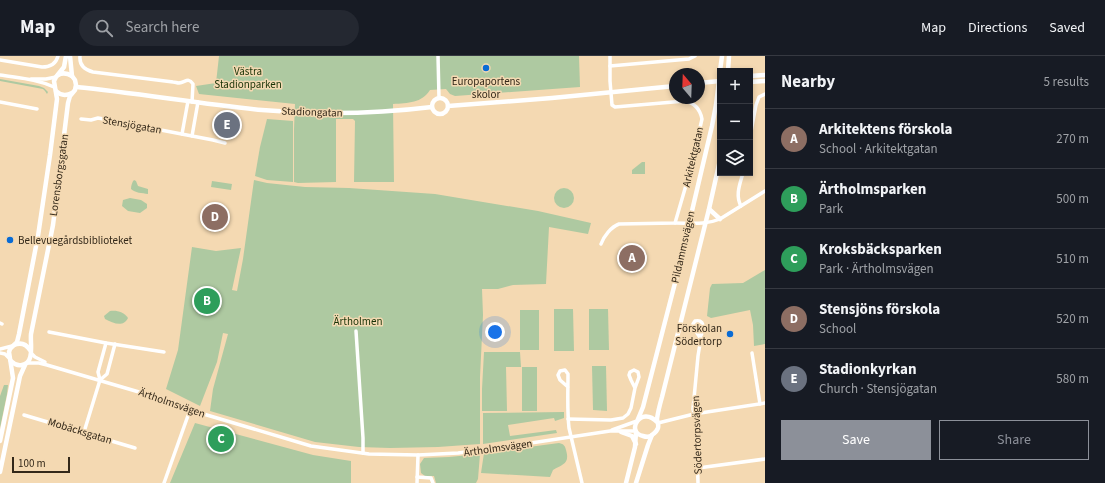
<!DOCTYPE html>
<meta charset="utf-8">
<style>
:root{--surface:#171b24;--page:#242831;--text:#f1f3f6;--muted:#9ea1a6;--line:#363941;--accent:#8c9099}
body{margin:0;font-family:"Source Sans 3",sans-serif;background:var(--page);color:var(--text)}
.controls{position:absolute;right:12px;top:12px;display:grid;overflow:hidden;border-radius:0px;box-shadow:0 2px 6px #0003}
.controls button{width:36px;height:36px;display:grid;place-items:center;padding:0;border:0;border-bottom:1px solid var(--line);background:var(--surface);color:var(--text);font:20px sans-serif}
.compass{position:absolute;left:669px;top:12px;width:36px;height:36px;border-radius:50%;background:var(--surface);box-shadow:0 2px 6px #0003;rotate:341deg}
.scale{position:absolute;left:12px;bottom:10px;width:58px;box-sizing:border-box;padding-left:4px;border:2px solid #332819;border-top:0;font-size:11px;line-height:14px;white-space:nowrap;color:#332819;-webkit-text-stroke:3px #f4d9b2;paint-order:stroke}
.you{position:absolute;left:495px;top:276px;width:14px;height:14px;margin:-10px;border:3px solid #fff;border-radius:50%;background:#1a73e8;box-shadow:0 0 0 6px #1a73e833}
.badge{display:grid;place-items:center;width:26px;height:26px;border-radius:50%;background:var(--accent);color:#fff;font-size:13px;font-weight:700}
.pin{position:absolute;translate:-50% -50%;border:2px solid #fff;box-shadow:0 1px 4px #0006}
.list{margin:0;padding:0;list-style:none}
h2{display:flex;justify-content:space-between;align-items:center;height:52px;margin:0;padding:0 16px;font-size:17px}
h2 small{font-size:13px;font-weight:400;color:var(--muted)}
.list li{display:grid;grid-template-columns:26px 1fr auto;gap:12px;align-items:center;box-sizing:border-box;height:60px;padding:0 16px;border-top:1px solid var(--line)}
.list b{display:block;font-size:15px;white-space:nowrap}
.list p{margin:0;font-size:13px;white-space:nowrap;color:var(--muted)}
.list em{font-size:13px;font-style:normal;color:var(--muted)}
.actions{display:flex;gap:8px;padding:12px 16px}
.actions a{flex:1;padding:9px 0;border:1px solid var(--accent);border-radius:0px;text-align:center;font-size:14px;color:var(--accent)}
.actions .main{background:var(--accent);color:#fff}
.icon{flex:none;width:22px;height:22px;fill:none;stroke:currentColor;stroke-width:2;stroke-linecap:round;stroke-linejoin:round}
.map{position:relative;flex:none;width:765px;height:427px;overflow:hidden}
header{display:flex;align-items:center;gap:24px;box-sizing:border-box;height:56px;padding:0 20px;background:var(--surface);border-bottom:1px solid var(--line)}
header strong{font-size:19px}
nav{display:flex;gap:22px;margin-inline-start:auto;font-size:14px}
.search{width:280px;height:36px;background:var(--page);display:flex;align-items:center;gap:10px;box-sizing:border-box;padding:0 14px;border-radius:22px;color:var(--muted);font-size:15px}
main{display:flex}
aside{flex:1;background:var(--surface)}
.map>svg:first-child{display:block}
</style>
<header>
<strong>Map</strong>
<div class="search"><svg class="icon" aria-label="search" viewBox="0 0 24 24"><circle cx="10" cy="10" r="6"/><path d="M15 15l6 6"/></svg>Search here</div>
<nav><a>Map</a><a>Directions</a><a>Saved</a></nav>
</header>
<main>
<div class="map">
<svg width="765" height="427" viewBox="0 0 765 427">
<rect width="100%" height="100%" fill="#f4d9b2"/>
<g fill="#aec9a1">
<path d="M219,0H579L580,31L455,40L450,38L446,33L430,34C422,47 408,47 393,48L394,126H354L355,65L353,63H336V126L298,127L294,126V73L295,48L199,38L196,30L216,27Z"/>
<polygon points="0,23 39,30 44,32 48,36 47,38 45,35 43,33 0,25"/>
<polygon points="267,63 293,65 293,126 267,124 255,120 260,91"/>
<polygon points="642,106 645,106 645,118 632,118 632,114"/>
<path d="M134,124L136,125L138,130L148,133V138C142,137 135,137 131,133C131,130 132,126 134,124Z"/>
<polygon points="254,124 267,127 305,131 349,132 435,138 538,155 591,167 588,178 549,171 546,228 513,229 498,233 482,233 483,259 480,321 480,388 438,391 390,392 359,391 315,386 210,355 213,333 228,278 223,277 217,306 200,350 166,333 178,294 192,191 216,195 241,192 232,234 237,235 243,203"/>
<polygon points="212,125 232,128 231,134 211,131"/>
<circle cx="564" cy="142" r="10"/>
<polygon points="130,142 141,144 147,148 147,152 140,157 128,155 122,150 123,144"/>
<polygon points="765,214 765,288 754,290 753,269 750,254 711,262 707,260 710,232 712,228 743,227"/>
<polygon points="554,253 573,253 574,295 554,295"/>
<polygon points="589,253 608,253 609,294 589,294"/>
<rect x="520" y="254" width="19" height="40"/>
<path d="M110,255C117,254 124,256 128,262C123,272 113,267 105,263L104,260Z"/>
<polygon points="484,296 520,296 521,311 506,311 507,355 482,355 482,333"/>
<polygon points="592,310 606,310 607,355 593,354"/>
<rect x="522" y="311" width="15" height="44"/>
<polygon points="4,329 8,329 7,338 0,372 0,340"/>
<polygon points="564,356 564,362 555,365 554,362 508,369 510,380 556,374 557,377 483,388 483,357"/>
<polygon points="195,367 313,399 351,405 351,427 170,427"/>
<path d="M559,387C564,388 565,390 566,394C570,408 563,408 553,414L550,421L481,417L484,397Z"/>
<polygon points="480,398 478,423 476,427 436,427 434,420 425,420 421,417 420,408 424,402 449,401"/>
</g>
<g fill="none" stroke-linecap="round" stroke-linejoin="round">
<g stroke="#fff" stroke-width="3.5">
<path d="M80,0C79,10 85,14 93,16L173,26C175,26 177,27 179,27C186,26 188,21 193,28L192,46"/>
<polyline points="438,0 439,42"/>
<path d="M0,4L42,11C50,11 56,8 58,0"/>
<polyline points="610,10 689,3 695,0"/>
<path d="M0,19C18,22 37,23 54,31"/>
<polyline points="31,23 46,23 56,21"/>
<polyline points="0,46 37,53"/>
<polyline points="81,63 91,64 98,62 213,84 225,87"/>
<polyline points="182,78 188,45"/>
<polyline points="192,80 198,46"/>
<polyline points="750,81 756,49 759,41 765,38"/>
<path d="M741,150C735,139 740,128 743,117"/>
<path d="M675,167C691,167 706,169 720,163L765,135"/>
<path d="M601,188C604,180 611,171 619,168L675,167L689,119L702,63C700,53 695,47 685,45L615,51L612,49L610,25V0"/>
<polyline points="0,267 2,268"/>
<polyline points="356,275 363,382 363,397"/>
<polyline points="49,276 106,287 164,296"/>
<polyline points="0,293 12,290"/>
<polyline points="0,297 5,298 10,303"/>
<polyline points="31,297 35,301 45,306"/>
<polyline points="752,297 760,348"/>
<polyline points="27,307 39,307 47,309 173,346 190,354 217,362 311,390 369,398 418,399 458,397 491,393 610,375 636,375"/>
<polyline points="100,324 107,318 115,288"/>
<path d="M568,331L560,324L558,319L560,315L565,314L568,318C568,336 567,354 569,372L582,427"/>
<polyline points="24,359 135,392"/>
<polyline points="568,363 611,364 623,362 628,358 631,352 635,332 631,324 629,319 630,316 634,314 638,316 639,321 635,332"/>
<polyline points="658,367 694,358 765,347"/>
<polyline points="612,374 637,365"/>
<polyline points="84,376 100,324 98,316 106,287"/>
<polyline points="698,412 765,403"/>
<polyline points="417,421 431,422 433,427"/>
<polyline points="164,427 190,354"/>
<polyline points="417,427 418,399"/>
<path d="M698,427L696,362L694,358L693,353L698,300L703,269C702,265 699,264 695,265L693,268V271L701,283"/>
</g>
<g stroke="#fff" stroke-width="4.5">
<polyline points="720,15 722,0"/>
<polyline points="728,15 729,0"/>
<path d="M58,19C63,16 67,17 72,20"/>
<polyline points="750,20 765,19"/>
<polyline points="750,26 765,25"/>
<polyline points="699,27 720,25"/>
<path d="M76,31C138,37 200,48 262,54C319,59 375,58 432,51"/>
<path d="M56,35C61,40 66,40 72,37"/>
<circle cx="440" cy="50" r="8"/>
<polyline points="448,50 552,42 675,30"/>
<polyline points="709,153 720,163"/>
<path d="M14,289C21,286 26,288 30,294"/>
<path d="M11,305C14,308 18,310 22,309C35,307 30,288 31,278L53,169L68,47L70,40L75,34L76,29L75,24L72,20L70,0"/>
<polyline points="638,363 643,351 675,227 712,70 716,49 720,17"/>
<path d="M657,366C641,349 625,376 643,380C646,381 650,381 652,379C655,377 657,375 658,372C659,368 657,366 657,363C658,355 660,348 662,341L709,153L720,104"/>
<polyline points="621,376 632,380 636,388"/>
<polyline points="0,385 13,322 9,296 10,293 17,286 19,278 38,180 50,99 57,43 54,25 56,21 64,11 66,0"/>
<polyline points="0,416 20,320 25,309"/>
<polyline points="626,427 635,391 636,376"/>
<polyline points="636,427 648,389 652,379"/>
</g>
</g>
<g fill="#096bd4" stroke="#f4d9b2" stroke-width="1.5">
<circle cx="486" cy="12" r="4"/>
<circle cx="10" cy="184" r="4"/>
<circle cx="730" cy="278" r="4"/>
</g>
<g text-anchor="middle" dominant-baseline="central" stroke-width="3" stroke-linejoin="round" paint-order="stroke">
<g font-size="11" fill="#183307" stroke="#f4d9b2">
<text x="248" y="15">Västra<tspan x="248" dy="13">Stadionparken</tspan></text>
<text x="358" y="265">Ärtholmen</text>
</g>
<g font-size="11" fill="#332819" stroke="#f4d9b2">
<text x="486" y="25">Europaportens<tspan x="486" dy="13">skolor</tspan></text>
<text x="18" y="184" text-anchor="start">Bellevuegårdsbiblioteket</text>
<text x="722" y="272" text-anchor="end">Förskolan<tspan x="722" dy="13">Södertorp</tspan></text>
</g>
<g font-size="11" fill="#332819" stroke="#f4d9b2">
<text transform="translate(312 56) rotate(2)">Stadiongatan</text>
<text transform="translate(132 69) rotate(10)">Stensjögatan</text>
<text transform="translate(693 101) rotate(-77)">Arkitektgatan</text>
<text transform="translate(59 119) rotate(-82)">Lorensborgsgatan</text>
<text transform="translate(683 191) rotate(-77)">Pildammsvägen</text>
<text transform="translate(172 347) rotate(19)">Ärtholmsvägen</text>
<text transform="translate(80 375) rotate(17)">Mobäcksgatan</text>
<text transform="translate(697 379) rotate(-92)">Södertorpsvägen</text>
<text transform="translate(498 392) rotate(-8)">Ärtholmsvägen</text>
</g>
</g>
</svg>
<div class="controls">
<button>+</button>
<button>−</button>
<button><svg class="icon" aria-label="layers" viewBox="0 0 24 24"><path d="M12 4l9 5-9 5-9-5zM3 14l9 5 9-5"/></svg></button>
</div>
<svg class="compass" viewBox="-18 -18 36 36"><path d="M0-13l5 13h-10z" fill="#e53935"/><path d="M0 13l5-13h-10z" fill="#9ea1a6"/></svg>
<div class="scale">100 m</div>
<div class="you"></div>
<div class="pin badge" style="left:632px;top:202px;background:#8d6e63">A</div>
<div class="pin badge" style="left:207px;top:245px;background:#2e9e5b">B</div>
<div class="pin badge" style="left:221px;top:383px;background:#2e9e5b">C</div>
<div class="pin badge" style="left:215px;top:161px;background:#8d6e63">D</div>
<div class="pin badge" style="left:227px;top:69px;background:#6b7280">E</div>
</div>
<aside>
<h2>Nearby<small>5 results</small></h2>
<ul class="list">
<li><span class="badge" style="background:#8d6e63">A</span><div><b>Arkitektens förskola</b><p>School · Arkitektgatan</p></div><em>270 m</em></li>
<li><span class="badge" style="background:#2e9e5b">B</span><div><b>Ärtholmsparken</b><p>Park</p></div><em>500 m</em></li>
<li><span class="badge" style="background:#2e9e5b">C</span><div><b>Kroksbäcksparken</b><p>Park · Ärtholmsvägen</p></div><em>510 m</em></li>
<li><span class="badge" style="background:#8d6e63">D</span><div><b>Stensjöns förskola</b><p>School</p></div><em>520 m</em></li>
<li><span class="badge" style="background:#6b7280">E</span><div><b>Stadionkyrkan</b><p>Church · Stensjögatan</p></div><em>580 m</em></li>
</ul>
<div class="actions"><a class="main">Save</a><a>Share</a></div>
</aside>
</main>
